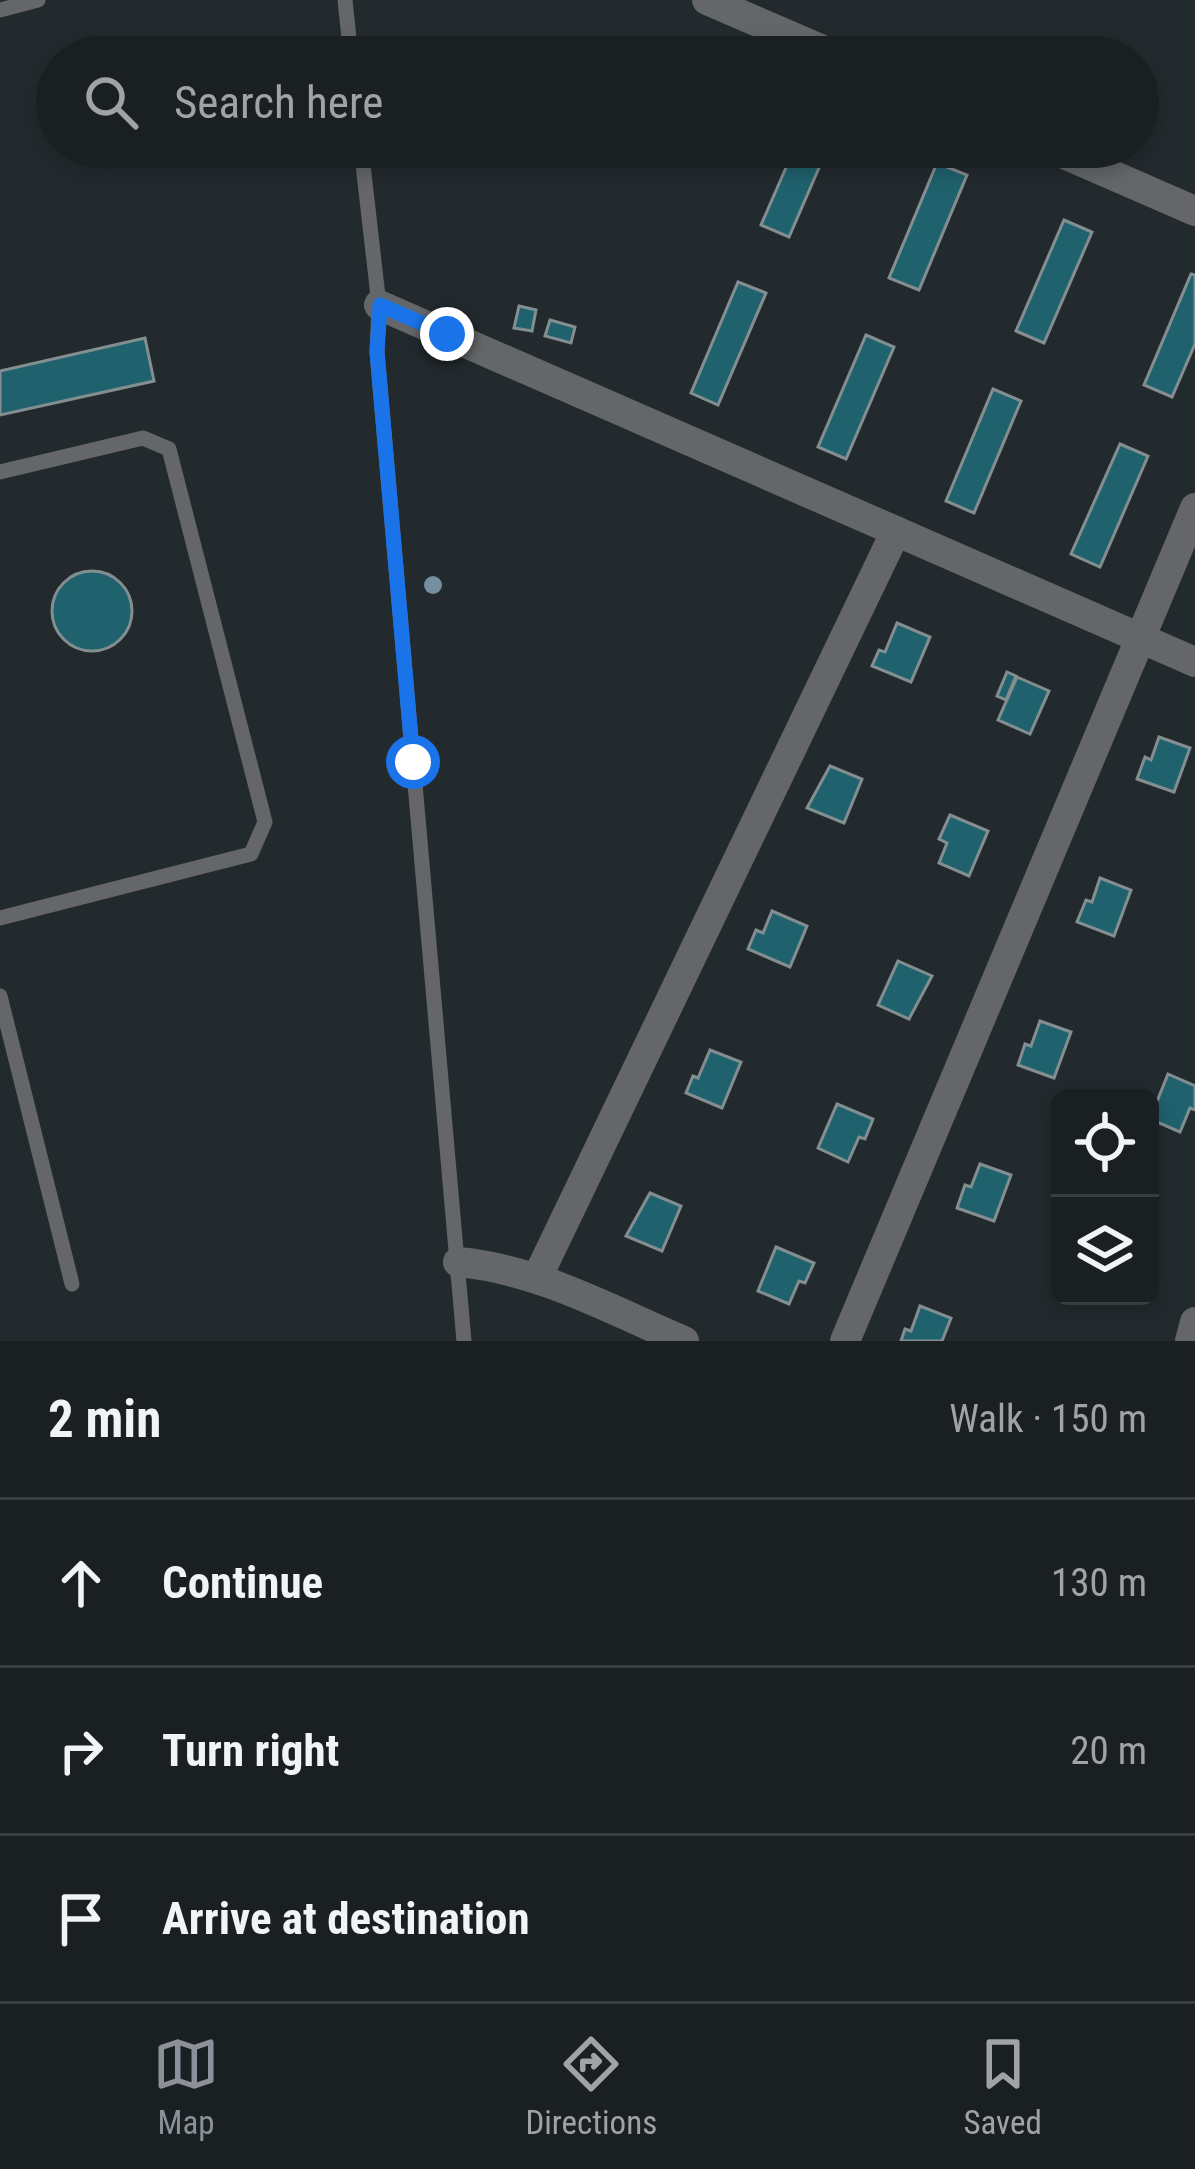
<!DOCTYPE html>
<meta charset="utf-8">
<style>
:root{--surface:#1a2022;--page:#272d2f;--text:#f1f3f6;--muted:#9fa3a5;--line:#383e40;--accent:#8c9099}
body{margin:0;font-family:"Roboto Condensed",sans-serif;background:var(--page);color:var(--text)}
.controls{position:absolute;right:36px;bottom:36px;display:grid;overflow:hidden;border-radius:18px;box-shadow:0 6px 18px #0003}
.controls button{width:108px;height:108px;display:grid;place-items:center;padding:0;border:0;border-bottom:3px solid var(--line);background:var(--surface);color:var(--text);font:60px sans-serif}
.stop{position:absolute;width:36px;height:36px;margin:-27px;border:9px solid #1a73e8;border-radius:50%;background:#fff}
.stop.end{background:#1a73e8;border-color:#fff;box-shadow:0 3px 12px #0008}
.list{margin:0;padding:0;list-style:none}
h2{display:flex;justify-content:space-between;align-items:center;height:156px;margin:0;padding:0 48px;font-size:51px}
h2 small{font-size:39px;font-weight:400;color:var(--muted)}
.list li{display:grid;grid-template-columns:78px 1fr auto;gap:36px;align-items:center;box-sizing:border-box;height:168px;padding:0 48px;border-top:3px solid var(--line)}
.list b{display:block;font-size:45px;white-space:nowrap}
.list em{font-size:39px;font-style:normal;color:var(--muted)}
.icon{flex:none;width:66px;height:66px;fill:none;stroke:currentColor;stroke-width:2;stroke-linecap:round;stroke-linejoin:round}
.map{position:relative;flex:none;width:1195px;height:1341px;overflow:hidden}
.search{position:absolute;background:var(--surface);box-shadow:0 6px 18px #0003;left:36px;right:36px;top:36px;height:132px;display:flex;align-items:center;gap:30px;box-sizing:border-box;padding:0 42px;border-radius:66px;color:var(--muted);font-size:45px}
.sheet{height:660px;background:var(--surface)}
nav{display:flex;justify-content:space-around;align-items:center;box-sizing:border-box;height:168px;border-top:3px solid var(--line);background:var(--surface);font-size:33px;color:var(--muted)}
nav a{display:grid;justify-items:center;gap:6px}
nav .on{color:var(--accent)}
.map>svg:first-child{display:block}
</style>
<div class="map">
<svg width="1195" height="1341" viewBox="0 0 1195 1341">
<rect width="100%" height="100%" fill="#232a2e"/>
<g fill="#1f626e" stroke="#838e90" stroke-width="3">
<polygon points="795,147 828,147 789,237 761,225"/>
<polygon points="937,163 967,175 919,290 889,278"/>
<polygon points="1064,220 1092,232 1044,343 1016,331"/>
<polygon points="1191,274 1195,275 1195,344 1172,397 1144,385"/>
<polygon points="738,282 766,293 718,405 691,393"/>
<polygon points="519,306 536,310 532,331 514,328"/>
<polygon points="550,320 575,327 571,343 545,336"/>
<polygon points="866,335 894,347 846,459 818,447"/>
<polygon points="145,338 154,381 0,415 0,371"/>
<polygon points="993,389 1021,401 974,513 946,501"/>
<polygon points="1120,444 1148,456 1100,567 1071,554"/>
<circle cx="92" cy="611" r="40"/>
<polygon points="897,623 930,637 911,682 872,666 879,650 885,652"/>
<polygon points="1007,672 1016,676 1006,700 997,696"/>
<polygon points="1017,677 1049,691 1030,734 998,720"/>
<polygon points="1159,737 1190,748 1174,792 1137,779 1145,757 1151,760"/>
<polygon points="830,766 862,779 844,823 807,808"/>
<polygon points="950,815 988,831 969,876 939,863 947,843 939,839"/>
<polygon points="1100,878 1131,890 1114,936 1077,922 1086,900 1092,902"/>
<polygon points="772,911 807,926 790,967 748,949 756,930 763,933"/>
<polygon points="898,961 932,976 909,1019 878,1005"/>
<polygon points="1040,1021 1071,1032 1054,1078 1018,1065 1025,1044 1031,1046"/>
<polygon points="710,1050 741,1062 722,1108 686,1093 693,1076 698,1078"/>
<polygon points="1168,1074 1195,1086 1195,1110 1190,1108 1180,1132 1150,1119"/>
<polygon points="837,1104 873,1119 865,1139 859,1137 848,1162 818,1148"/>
<polygon points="980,1164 1011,1175 994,1221 957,1208 965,1185 971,1187"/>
<polygon points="650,1193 681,1206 662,1251 626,1236"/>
<polygon points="776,1247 814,1263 805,1283 799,1281 789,1304 758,1291"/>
<polygon points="920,1306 951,1318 942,1341 901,1341 905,1329 911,1331"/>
</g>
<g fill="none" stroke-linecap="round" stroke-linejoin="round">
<g stroke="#646669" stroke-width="15">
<polyline points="345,0 351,57"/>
<polyline points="0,10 38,0"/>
<polyline points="361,147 379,305 377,352 464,1341"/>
<polyline points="0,472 143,438 169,449 265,822 251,854 0,918"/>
<polyline points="0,996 72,1284"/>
</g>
<g stroke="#646669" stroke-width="30">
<polyline points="707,0 839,57"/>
<polyline points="1048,147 1195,211"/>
<polyline points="379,305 1195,662"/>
<path d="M458,1262C538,1269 611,1310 684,1341"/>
<polyline points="537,1278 896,531"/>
<polyline points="845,1341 1195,508"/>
<polyline points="1190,1341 1195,1322"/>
</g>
</g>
<circle fill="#748f9f" cx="433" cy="585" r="9"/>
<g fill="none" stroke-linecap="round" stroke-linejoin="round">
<polyline stroke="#1a73e8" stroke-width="15" points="413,762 377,352 380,305 447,334"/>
</g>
</svg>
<div class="controls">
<button><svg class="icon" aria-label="locate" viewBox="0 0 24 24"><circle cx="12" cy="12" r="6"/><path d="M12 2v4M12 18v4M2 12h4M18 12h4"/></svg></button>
<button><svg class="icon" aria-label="layers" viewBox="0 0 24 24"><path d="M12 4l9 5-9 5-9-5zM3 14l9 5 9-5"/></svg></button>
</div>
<div class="stop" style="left:413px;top:762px"></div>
<div class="stop end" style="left:447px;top:334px"></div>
<div class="search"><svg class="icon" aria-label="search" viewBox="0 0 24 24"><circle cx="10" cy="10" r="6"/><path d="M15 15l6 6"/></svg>Search here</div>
</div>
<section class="sheet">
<h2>2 min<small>Walk · 150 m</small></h2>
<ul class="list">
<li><svg class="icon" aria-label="ahead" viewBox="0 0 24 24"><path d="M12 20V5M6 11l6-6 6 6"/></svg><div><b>Continue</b></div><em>130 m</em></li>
<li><svg class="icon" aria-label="right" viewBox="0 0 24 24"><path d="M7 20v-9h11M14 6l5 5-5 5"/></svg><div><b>Turn right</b></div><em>20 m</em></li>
<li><svg class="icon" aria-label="arrive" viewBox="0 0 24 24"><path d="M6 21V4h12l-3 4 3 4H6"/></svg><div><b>Arrive at destination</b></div></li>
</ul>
</section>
<nav>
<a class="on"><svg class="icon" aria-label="map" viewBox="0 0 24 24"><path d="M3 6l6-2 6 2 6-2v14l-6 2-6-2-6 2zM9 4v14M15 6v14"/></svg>Map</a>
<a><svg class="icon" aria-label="directions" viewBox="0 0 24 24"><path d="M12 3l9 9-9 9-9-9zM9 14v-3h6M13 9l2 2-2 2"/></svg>Directions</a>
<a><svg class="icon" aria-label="saved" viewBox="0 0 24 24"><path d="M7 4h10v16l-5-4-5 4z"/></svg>Saved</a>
</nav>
